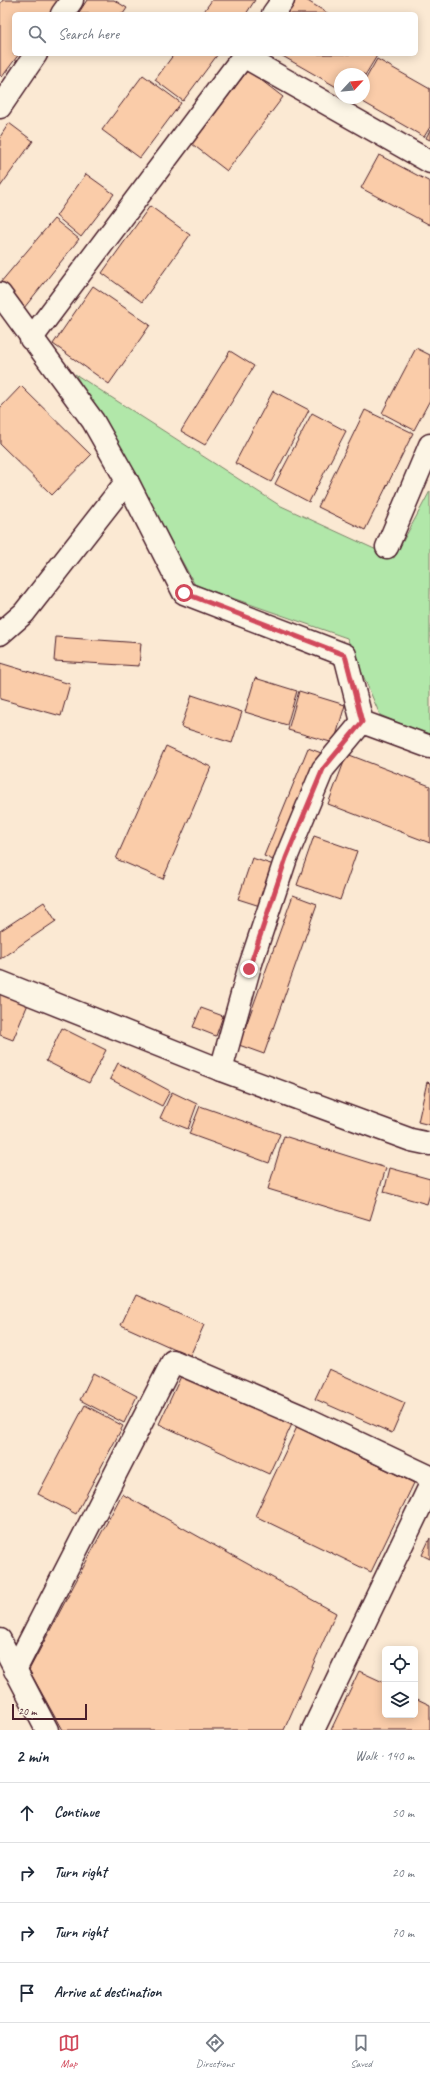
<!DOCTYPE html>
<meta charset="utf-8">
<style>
:root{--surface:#fff;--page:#f2f2f3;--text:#1f2937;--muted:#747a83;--line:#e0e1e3;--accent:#d1495b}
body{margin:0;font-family:Caveat,sans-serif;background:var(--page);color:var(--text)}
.controls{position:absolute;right:12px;bottom:12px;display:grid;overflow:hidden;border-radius:6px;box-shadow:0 2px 10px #0003}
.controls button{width:36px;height:36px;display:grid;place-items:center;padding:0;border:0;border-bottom:1px solid var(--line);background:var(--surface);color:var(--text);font:20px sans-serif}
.compass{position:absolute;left:334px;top:68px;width:36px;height:36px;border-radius:50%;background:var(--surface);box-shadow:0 2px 10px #0003;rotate:64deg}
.scale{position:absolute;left:12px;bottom:10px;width:75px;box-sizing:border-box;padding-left:4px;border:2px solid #4a1f2b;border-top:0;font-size:11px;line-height:14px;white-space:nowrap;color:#4a1f2b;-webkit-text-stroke:3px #fcf5e5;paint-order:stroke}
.stop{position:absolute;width:12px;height:12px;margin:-9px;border:3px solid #d1495b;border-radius:50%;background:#fff}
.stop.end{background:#d1495b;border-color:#fff;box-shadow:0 1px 4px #0008}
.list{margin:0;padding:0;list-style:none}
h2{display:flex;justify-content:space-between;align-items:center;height:52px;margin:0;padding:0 16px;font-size:17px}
h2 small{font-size:13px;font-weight:400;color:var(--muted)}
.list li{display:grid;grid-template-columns:26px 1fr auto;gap:12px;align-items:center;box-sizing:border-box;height:60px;padding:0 16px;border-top:1px solid var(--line)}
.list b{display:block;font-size:15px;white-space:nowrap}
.list em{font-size:13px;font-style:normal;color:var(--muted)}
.icon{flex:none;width:22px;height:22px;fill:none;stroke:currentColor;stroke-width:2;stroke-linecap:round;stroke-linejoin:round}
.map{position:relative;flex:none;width:430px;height:1730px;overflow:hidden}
.search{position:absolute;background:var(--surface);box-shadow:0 2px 10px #0003;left:12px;right:12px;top:12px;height:44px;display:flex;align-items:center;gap:10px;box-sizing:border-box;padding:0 14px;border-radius:6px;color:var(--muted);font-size:15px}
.sheet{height:292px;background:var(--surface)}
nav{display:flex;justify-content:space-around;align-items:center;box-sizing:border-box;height:56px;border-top:1px solid var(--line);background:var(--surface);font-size:11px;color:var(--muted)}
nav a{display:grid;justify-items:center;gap:2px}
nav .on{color:var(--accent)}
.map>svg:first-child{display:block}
</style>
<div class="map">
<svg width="430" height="1730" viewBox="0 0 430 1730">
<rect width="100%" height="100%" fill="#fbe9d3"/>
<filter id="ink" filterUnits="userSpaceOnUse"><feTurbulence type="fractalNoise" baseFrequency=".025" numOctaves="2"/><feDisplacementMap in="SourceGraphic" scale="8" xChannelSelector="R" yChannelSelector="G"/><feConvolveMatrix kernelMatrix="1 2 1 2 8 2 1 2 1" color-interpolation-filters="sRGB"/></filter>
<g filter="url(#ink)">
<polygon fill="#b1e7a9" stroke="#7e836a" points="75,374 279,505 394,558 430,491 430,736 380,715 347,638 195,585 129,464"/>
<g fill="#facca9" stroke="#4a1f2b">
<polygon points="3,0 60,0 49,14 14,14 14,54 19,54 2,77 0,75 0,4"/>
<polygon points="87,0 114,0 127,8 123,14 78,14"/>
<polygon points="212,0 255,0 246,14 202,14"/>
<polygon points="294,0 306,0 329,14 285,14"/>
<polygon points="174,54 218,54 183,101 155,80"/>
<polygon points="279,54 378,54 364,77 364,74 340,74 340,89"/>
<polygon points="377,59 430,89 430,127 424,137 356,98 364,98 364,82"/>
<polygon points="248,70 283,97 227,171 192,144"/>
<polygon points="143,75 181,103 140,158 102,130"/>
<polygon points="9,123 33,141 0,187 0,137"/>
<polygon points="430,130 430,140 426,138"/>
<polygon points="379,155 430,182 430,225 361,188"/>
<polygon points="86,174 114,194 81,237 56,216"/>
<polygon points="150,206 190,235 142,302 102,273"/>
<polygon points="54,219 79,239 20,313 0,283"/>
<polygon points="93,286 150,325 109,384 53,344"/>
<polygon points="416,348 430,355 430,400 414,430 382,413"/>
<polygon points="230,351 254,366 205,445 181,431"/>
<polygon points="21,386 91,455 52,495 0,444 0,408"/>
<polygon points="273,391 309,410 271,482 235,463"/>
<polygon points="365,410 413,433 365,530 318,507"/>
<polygon points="312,413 346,431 309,502 275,484"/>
<polygon points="56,637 141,643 139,666 54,661"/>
<polygon points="0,663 70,684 61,716 0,699"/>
<polygon points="255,678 297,691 287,725 245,712"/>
<polygon points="299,691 345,705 334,743 288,730"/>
<polygon points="192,695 242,712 232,743 181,727"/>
<polygon points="166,746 211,767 163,879 116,859"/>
<polygon points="308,748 324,754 280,863 264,856"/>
<polygon points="347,754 430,786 430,843 328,804"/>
<polygon points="314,836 357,851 340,900 297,885"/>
<polygon points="252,858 274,865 260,906 238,899"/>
<polygon points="293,895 317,904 264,1054 239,1045"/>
<polygon points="44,902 56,921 0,959 0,931"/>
<polygon points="0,992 28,1004 13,1040 0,1035"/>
<polygon points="201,1008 223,1016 216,1036 193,1027"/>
<polygon points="62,1028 106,1050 89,1083 46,1061"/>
<polygon points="118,1063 170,1091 162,1106 110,1079"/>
<polygon points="427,1082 430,1083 430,1125 418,1122"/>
<polygon points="172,1092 197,1104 188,1129 160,1118"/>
<polygon points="200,1106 280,1134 269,1163 189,1134"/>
<polygon points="284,1136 386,1168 370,1220 268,1189"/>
<polygon points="390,1168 430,1179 430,1194 427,1204 384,1192"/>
<polygon points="135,1295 204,1325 190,1356 121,1325"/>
<polygon points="329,1369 405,1403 392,1433 315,1399"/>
<polygon points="93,1373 137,1396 124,1423 80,1400"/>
<polygon points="182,1374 292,1424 269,1474 159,1424"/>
<polygon points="85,1405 123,1426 76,1514 38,1494"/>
<polygon points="297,1427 414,1483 371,1572 255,1516"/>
<polygon points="122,1494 336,1613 284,1730 62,1730 29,1670"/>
<polygon points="430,1538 430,1559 422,1555"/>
<polygon points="359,1671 385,1683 385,1715 415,1715 415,1698 430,1705 430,1730 331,1730"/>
</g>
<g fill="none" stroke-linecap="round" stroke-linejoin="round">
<defs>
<g id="minor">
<polyline points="62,14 72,0"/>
<polyline points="273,14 283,0"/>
<polyline points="243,56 430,162"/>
<polyline points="0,107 36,54"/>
<polyline points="0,294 93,421 127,481 184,593 345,655 362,722 430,747"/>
<polyline points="31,339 245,54"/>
<polyline points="387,547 430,445"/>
<polyline points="0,634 24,613 127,481"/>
<polyline points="0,982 221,1070 411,1140 430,1144"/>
<polyline points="221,1070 249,969 286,858 323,769 362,722"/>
<polyline points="0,1640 47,1730"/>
<polyline points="15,1670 173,1361 301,1416 430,1477"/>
<polyline points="313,1730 430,1486"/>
</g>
</defs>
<use href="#minor" stroke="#4a1f2b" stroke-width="25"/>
<use href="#minor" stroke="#fcf5e5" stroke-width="22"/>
</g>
</g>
<g fill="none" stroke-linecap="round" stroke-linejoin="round" filter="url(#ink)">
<polyline stroke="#d1495b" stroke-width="5" points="184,593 345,655 362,722 323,769 286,858 249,969"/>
</g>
</svg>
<div class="controls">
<button><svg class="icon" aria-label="locate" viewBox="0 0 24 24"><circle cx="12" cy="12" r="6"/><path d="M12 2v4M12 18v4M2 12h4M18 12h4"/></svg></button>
<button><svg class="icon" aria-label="layers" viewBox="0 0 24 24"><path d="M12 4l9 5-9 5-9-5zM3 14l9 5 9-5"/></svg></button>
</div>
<svg class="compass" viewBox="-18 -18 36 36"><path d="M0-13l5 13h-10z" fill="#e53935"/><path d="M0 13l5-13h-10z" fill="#747a83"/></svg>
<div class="scale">20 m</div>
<div class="stop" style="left:184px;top:593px"></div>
<div class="stop end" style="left:249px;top:969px"></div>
<div class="search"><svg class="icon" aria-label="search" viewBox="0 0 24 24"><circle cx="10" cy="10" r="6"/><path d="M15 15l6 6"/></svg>Search here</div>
</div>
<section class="sheet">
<h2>2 min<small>Walk · 140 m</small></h2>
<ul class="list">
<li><svg class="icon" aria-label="ahead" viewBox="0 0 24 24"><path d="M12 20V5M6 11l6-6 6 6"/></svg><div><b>Continue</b></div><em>50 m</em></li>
<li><svg class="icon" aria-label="right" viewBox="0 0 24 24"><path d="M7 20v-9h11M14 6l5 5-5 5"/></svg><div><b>Turn right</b></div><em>20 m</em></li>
<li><svg class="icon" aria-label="right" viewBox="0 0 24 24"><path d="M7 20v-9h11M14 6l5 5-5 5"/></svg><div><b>Turn right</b></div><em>70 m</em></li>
<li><svg class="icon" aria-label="arrive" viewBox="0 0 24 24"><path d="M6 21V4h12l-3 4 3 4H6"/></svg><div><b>Arrive at destination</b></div></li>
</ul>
</section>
<nav>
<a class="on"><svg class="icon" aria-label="map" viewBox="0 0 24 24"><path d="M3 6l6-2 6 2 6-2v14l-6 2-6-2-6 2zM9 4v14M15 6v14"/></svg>Map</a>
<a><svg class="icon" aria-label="directions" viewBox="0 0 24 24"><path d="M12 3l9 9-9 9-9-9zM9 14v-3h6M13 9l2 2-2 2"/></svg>Directions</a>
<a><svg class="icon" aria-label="saved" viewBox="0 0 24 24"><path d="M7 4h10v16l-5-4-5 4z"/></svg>Saved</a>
</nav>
